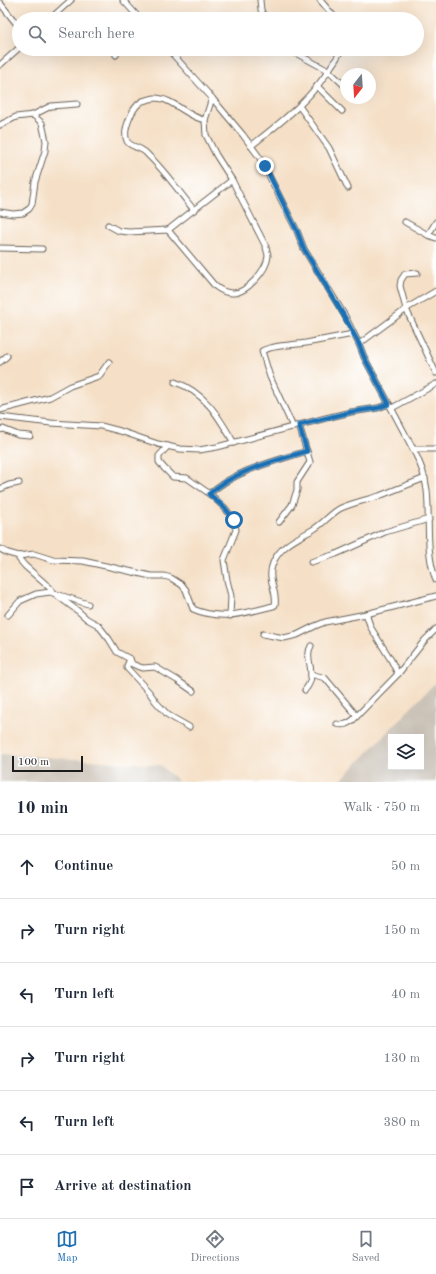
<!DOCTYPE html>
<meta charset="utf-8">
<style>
:root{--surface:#fff;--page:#f2f2f3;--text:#1f2937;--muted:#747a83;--line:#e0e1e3;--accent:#1f6fb2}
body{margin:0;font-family:"Old Standard TT",serif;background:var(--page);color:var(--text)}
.controls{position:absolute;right:12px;bottom:12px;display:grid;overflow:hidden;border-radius:0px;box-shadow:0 4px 16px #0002}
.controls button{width:36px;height:36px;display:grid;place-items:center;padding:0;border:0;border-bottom:1px solid var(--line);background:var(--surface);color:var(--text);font:20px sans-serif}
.compass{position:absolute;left:340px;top:68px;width:36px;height:36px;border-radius:50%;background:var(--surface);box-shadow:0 4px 16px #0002;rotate:197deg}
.scale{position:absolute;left:12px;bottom:10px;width:71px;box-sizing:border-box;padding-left:4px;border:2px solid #1c1c1c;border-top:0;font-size:11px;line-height:14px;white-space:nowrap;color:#1c1c1c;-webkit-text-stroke:3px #fff;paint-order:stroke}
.stop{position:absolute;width:12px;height:12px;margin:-9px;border:3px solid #1f6fb2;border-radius:50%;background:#fff}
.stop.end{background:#1f6fb2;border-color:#fff;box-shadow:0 1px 4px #0008}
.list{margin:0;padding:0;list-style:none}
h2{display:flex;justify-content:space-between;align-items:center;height:52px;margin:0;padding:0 16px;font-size:17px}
h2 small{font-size:13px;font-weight:400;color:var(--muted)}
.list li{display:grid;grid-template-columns:26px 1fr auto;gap:12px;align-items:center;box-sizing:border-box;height:64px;padding:0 16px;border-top:1px solid var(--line)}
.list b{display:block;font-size:15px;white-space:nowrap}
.list em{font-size:13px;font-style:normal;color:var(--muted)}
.icon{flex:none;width:22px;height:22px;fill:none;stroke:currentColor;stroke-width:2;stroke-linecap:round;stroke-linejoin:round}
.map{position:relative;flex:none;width:436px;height:782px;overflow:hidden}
.search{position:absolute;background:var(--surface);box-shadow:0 4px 16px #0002;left:12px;right:12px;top:12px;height:44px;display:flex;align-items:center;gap:10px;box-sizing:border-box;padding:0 14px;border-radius:22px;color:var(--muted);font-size:15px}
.sheet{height:436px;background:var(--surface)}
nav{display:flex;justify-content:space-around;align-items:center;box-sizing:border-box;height:56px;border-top:1px solid var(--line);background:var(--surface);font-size:11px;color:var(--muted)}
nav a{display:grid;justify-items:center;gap:2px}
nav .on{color:var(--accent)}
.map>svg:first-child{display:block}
</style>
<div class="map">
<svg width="436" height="782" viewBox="0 0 436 782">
<rect width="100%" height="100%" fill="#fff"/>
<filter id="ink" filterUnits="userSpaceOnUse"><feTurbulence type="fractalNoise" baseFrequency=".025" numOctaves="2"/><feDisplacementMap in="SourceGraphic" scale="8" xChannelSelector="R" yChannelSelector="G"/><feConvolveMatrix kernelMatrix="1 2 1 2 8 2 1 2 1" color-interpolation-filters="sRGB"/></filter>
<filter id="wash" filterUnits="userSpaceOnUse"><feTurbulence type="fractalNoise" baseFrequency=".012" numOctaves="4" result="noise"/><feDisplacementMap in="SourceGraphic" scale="16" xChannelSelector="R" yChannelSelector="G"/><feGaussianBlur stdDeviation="0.9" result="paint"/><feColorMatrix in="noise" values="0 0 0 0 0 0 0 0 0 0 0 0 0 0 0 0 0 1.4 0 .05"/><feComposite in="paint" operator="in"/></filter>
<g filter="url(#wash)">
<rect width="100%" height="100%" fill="#f5e0c7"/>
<g fill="#cbc3b8" fill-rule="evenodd">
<path d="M436,682V782H339ZM391,737H421V767H391Z"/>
<polygon points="0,754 160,765 179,782 0,782"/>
</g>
</g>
<g filter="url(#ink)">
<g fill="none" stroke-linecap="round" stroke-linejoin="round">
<defs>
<g id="minor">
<polyline points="123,0 140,19"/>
<polyline points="260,0 261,10 265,19"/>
<polyline points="320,0 336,19"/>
<polyline points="0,3 19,27"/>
<polyline points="50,19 71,0"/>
<path d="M168,49L212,98L243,135L260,158L297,231L304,249L345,316L359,344L364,357L413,449C420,462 425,475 427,490C430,518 425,553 436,580"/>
<polyline points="288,49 329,71 346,87"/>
<polyline points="116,55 119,49"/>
<polyline points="0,65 19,48"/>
<polyline points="317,86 342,111"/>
<polyline points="358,98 359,99"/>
<polyline points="299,106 329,148 348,188"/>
<polyline points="0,125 16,117 33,115 51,106 77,104"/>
<path d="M251,146C281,122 312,99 332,65C336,60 339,55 341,49"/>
<path d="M194,210C179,192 166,172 149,156C147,154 145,151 142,150C138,147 129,146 127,141C122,131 132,108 141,102C144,100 151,99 155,98C173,98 188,118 205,120"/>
<polyline points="0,212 13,214 23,213 29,209 32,204 35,182 45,151 46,141 42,123 33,115"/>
<polyline points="405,222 428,235 436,238"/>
<path d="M108,225L119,231L129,232L168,230L215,286C220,290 225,293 232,293C246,294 267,270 268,256C268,253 266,249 266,247L232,180L216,155L206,135L205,120L212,98"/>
<polyline points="168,230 232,180"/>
<polyline points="428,235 436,222"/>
<polyline points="0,248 42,249"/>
<polyline points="417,273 405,274 401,280 400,286 406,309 436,373"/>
<polyline points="359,344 409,307 436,291"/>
<polyline points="0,362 7,356"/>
<path d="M175,382C205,392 219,417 234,443"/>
<polyline points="392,408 436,384"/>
<polyline points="0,410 50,397 70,386 99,376 109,362"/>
<polyline points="0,417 51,423 101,426 120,431 158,444 180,449 199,450 217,447 326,418 351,412 378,408 389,404"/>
<path d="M293,427L270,377L262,351C271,345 294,345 306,343C322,340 337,337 353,334"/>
<polyline points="0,430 3,429 18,435 30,436"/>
<polyline points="168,446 159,456 159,462 164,468 173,477 187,478 210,494 225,508 234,520 236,530 224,560 227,580 231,596 230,616"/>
<polyline points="413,449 436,449"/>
<polyline points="0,489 9,485 19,483"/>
<path d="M209,494C236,470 273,462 307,451"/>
<polyline points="279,522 292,505 297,490 297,482 310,462 299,425"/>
<path d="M0,549L8,553L19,556L34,554L53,560L83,561L151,576H164L171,578L182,585L186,590L193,609C221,621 245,613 273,606L275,605C278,592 266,579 273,563C280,545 299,538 314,529C324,523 331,513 341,508C353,503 366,500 379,496C394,490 410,484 425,478"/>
<polyline points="19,556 19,559 25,566 50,588 55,594 78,611 87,619 98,625 109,639 117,652 130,659 132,664 137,666 143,668 155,667 177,680 193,691"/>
<polyline points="311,562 336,554 385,532 429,519"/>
<polyline points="366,614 371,628 391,660 398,674"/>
<polyline points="8,615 20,601 36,594 50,592 88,604"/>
<polyline points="263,634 284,638 297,635 315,626 325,622 366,614 436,596"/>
<polyline points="130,659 127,666 127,668 149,692 156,702 168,715 189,727"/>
<polyline points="311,674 325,678 357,716"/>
<path d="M305,690C319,674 303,659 311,646"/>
<path d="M337,724C344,726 347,724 353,720L398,674L425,640L436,629"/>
</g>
</defs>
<use href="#minor" stroke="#686158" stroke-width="7"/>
<use href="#minor" stroke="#fff" stroke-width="5"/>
</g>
</g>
<g fill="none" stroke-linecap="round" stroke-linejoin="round" filter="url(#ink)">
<path stroke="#1f6fb2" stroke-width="5" d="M234,520L225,508L209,494C236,470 273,462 307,451L299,425L351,412L378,408L389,404L364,357L359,344L344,316L304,249L297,231L265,166"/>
</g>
</svg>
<div class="controls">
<button><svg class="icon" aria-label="layers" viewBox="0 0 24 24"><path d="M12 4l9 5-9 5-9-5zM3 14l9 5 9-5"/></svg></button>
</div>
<svg class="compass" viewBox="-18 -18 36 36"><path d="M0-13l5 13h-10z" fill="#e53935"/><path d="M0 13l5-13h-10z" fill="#747a83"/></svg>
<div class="scale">100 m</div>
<div class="stop" style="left:234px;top:520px"></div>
<div class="stop end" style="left:265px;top:166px"></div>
<div class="search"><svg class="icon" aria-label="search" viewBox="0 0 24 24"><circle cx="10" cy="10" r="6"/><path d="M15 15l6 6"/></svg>Search here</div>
</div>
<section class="sheet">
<h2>10 min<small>Walk · 750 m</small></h2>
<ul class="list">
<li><svg class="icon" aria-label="ahead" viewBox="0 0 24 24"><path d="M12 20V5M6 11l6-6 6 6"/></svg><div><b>Continue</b></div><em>50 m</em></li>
<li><svg class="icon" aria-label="right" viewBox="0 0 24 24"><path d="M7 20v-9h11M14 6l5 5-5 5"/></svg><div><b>Turn right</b></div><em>150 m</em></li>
<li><svg class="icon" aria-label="left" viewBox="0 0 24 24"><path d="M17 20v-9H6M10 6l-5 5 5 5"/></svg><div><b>Turn left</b></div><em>40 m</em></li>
<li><svg class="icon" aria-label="right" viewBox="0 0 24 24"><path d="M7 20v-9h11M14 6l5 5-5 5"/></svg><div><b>Turn right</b></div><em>130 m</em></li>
<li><svg class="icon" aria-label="left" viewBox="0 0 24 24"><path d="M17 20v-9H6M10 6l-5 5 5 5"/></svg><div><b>Turn left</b></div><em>380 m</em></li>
<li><svg class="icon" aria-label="arrive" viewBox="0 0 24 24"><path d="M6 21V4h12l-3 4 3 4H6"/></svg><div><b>Arrive at destination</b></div></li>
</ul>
</section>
<nav>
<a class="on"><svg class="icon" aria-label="map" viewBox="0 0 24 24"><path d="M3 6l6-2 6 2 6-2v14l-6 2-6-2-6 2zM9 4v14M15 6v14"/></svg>Map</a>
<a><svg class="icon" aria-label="directions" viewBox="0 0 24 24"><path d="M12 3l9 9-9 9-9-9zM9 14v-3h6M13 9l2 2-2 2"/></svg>Directions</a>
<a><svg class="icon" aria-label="saved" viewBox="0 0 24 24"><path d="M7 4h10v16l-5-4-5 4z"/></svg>Saved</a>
</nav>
